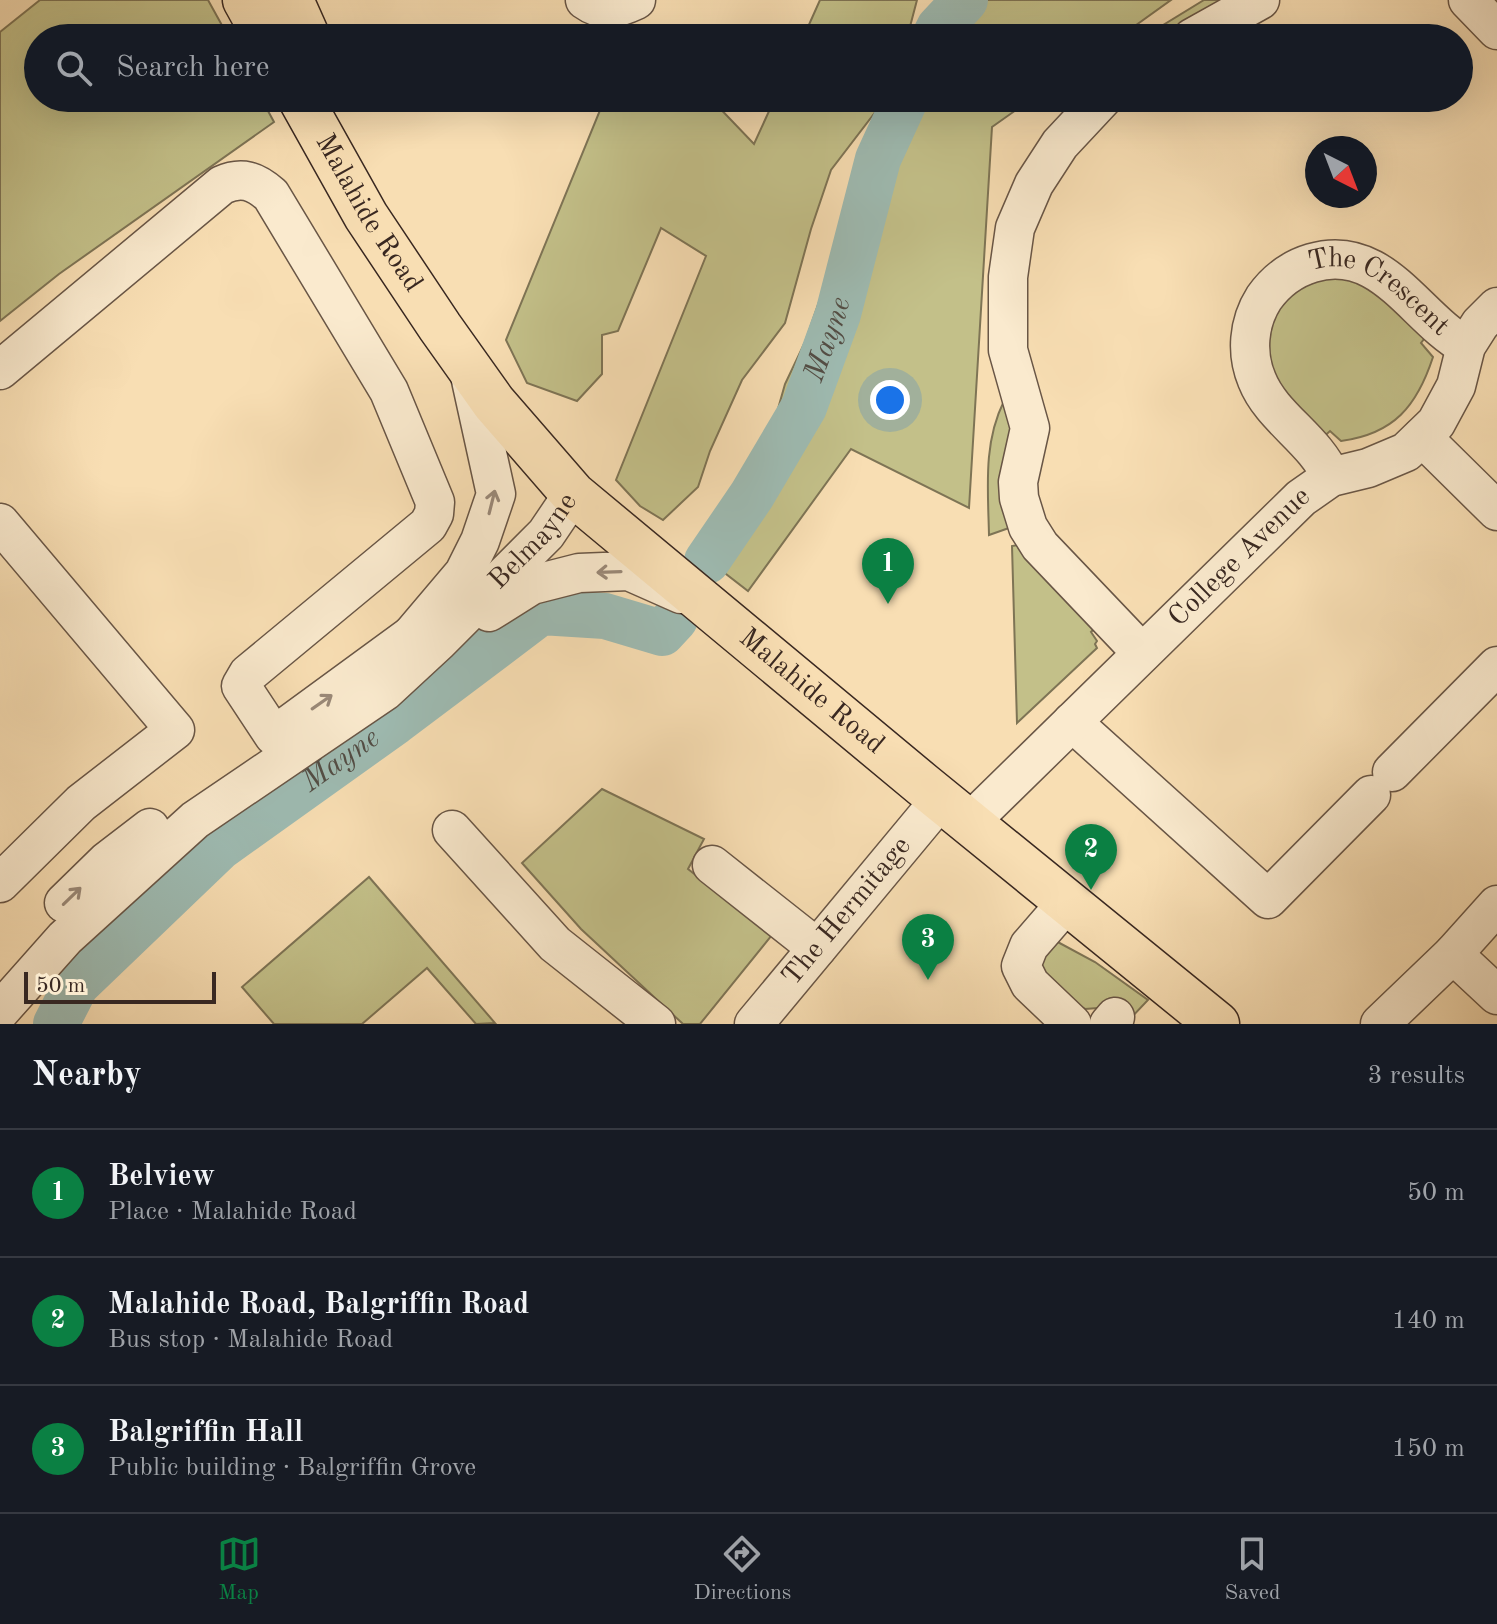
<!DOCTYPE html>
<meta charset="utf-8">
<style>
:root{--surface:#171b24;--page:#242831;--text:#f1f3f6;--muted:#9ea1a6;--line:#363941;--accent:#0b8043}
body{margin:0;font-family:"Old Standard TT",serif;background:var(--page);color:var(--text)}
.compass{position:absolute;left:1305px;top:136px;width:72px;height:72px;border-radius:50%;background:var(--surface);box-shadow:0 8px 32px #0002;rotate:138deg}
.scale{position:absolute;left:24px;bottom:20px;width:192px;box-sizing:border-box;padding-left:8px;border:4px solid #392821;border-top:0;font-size:22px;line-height:28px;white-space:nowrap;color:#392821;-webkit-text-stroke:6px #faeace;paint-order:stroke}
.you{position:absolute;left:890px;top:400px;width:28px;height:28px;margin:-20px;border:6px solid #fff;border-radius:50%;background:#1a73e8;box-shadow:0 0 0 12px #1a73e833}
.badge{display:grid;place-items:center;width:52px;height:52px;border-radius:50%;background:var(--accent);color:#fff;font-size:26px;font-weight:700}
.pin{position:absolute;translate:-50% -66px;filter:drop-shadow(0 2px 4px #0008)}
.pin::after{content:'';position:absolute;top:42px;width:28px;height:24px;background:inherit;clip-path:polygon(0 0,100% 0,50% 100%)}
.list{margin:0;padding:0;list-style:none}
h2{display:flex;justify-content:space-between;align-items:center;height:104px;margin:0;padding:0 32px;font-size:34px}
h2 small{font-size:26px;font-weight:400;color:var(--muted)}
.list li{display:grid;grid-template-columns:52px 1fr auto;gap:24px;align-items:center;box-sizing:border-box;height:128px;padding:0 32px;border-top:2px solid var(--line)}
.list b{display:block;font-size:30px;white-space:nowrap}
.list p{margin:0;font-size:26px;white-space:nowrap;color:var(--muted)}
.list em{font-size:26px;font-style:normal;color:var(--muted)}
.icon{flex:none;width:44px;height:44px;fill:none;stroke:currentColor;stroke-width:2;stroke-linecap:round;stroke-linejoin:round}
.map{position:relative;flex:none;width:1497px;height:1024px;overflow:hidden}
.search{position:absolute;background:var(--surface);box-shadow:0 8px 32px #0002;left:24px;right:24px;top:24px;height:88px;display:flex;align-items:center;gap:20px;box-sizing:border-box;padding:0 28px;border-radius:44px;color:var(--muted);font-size:30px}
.sheet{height:488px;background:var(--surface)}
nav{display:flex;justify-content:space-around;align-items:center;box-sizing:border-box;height:112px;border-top:2px solid var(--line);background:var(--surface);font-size:22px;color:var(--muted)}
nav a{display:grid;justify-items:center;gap:4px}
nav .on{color:var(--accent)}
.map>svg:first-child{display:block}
</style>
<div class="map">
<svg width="1497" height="1024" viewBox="0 0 1497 1024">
<rect width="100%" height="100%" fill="#f8deb3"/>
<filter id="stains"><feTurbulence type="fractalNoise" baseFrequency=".0025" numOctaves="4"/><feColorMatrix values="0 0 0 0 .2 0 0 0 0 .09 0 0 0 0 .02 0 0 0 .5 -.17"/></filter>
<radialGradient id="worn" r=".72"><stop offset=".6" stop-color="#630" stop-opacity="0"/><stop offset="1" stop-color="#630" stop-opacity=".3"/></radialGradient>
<g fill="#c3c089" stroke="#7e7455" stroke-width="2">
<polygon points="40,0 208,0 229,38 38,38 38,98 261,98 274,122 59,274 0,321 0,32"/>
<polygon points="820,0 917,0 907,38 803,38"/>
<polygon points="950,0 1171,0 1118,38 927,38 934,21"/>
<polygon points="1204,0 1236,0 1167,38 1142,38"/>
<polygon points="605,98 710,98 754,144 775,98 886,98 831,170 811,229 785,323 742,380 710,451 698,487 663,520 640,506 616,480 706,256 661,228 618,331 602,335 602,374 577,401 527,383 506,340"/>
<polygon points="904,98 1033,98 992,127 969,508 851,449 748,591 699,553 701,544 770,437 785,384 805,342 842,236 902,147 895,123"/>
<path d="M1346,272L1431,330L1421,343L1433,357C1417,406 1394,434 1341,441L1330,431L1320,440L1265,376L1271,312L1289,289Z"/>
<path d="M1004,401L1016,420L1009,528L989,535C988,489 983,443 1004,401Z"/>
<polygon points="1024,544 1098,625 1091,632 1097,641 1095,644 1097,648 1017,723 1012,546"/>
<polygon points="602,789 704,839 688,869 772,935 700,1024 683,1024 581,929 522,863"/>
<polygon points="369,877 495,1023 476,1024 427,968 362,1024 274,1024 242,987"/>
<polygon points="1054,940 1095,962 1148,1000 1128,1021 1098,1008 1085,1009 1074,1003 1043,975 1040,955"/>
</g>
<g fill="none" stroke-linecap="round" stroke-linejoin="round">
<g stroke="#9ebbb2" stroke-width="46">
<polyline points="934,38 939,28 965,0"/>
<path id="s1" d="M707,561L752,495L804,407L838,314L878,159L906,98"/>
<path id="s2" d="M56,1024L76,985L220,847L395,722L541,612L605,616L662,633L675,619"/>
</g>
<defs>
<g id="minor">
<path d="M585,0C603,13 617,9 636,0"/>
<polyline points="1468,0 1497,30"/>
<polyline points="1192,38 1260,0"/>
<polyline points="1103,98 1060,144 1034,184 1015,228 1008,277 1008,350 1030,428 1018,482 1019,498 1028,527 1040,546 1142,653"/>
<path d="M0,370L222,185C242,176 255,181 271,195L389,391L435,502L434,514L428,525L248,674L241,686L274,736"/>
<polyline points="1422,437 1497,511"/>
<path id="s3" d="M1331,477C1315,439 1272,418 1257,380C1246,354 1248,323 1264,298C1276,281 1292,269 1312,263C1382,242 1415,318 1466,346"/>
<polyline points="0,523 175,730 81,803 0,883"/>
<polyline points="489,612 532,585 579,573 629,571 681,594"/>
<polyline points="409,638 464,573 480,541 496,494 469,371"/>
<polyline points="1072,722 1268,899 1371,795"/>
<polyline points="283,729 417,631"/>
<polyline points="1392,772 1497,666"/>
<path id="s4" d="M970,822L1301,498L1331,477L1368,468L1406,452L1436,423L1456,386L1466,346L1480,324L1497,307"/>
<polyline points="452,830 555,944 656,1024"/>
<polyline points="712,865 817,948"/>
<polyline points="1068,901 1029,946 1021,966 1030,984 1072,1024"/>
<polyline points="64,903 107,861 150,828"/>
<polyline points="1453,954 1497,995"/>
<path id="s5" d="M0,1011L65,938L195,820L385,691L438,642L546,534L573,494"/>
<path id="s6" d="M754,1024L941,799"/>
<polyline points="1109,1024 1115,1017"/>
<polyline points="1380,1024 1453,954 1497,905"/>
</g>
<g id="major">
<polyline points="245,0 266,38"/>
<polyline points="291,0 308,38"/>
<path id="s7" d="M300,98L366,216L440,327L494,403L573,494L923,785L1217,1024"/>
</g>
</defs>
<use href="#minor" stroke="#695646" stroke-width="41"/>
<use href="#major" stroke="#392821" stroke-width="47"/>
<use href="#minor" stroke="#faeace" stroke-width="38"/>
<use href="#major" stroke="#f8deb3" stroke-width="44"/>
</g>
<defs><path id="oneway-shaft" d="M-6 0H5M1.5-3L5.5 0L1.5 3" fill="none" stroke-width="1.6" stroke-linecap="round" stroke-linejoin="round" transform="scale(2)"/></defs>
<g stroke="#9a8978">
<use href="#oneway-shaft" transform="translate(492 502) rotate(-76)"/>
<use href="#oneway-shaft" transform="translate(609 572) rotate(178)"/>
<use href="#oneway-shaft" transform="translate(322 702) rotate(-35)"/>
<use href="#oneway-shaft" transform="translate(72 896) rotate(-44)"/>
</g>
<g text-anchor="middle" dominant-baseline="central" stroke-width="7" stroke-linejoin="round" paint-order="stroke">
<g font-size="28" fill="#392821" stroke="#faeace">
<text stroke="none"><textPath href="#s7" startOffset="134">Malahide Road</textPath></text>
<text stroke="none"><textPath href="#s3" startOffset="346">The Crescent</textPath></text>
<text stroke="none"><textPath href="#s5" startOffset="714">Belmayne</textPath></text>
<text stroke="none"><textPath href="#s4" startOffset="378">College Avenue</textPath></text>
<text stroke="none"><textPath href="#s7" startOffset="792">Malahide Road</textPath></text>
<text stroke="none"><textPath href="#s6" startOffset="146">The Hermitage</textPath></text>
</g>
<g font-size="30" font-style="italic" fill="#524d45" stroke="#faeace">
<text stroke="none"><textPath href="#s1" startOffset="254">Mayne</textPath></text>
<text stroke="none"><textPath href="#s2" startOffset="392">Mayne</textPath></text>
</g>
</g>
<rect width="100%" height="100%" filter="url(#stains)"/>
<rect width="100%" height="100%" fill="url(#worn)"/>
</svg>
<svg class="compass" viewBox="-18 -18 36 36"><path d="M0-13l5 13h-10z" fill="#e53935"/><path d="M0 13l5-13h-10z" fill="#9ea1a6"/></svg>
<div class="scale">50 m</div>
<div class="you"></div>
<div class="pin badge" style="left:888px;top:604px">1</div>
<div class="pin badge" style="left:1091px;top:890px">2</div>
<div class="pin badge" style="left:928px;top:980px">3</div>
<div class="search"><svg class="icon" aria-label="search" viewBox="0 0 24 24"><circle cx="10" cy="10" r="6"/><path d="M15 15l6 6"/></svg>Search here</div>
</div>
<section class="sheet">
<h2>Nearby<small>3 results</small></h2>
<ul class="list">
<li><span class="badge">1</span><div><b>Belview</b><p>Place · Malahide Road</p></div><em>50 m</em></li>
<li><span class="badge">2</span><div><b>Malahide Road, Balgriffin Road</b><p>Bus stop · Malahide Road</p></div><em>140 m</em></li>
<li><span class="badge">3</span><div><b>Balgriffin Hall</b><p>Public building · Balgriffin Grove</p></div><em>150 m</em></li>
</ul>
</section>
<nav>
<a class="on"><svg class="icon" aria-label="map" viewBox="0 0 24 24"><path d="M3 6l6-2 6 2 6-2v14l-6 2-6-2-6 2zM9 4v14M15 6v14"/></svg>Map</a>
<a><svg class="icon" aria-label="directions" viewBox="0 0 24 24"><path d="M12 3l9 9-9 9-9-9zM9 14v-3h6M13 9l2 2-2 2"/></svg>Directions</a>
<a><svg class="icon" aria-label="saved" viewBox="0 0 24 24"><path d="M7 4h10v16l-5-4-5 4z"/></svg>Saved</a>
</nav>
